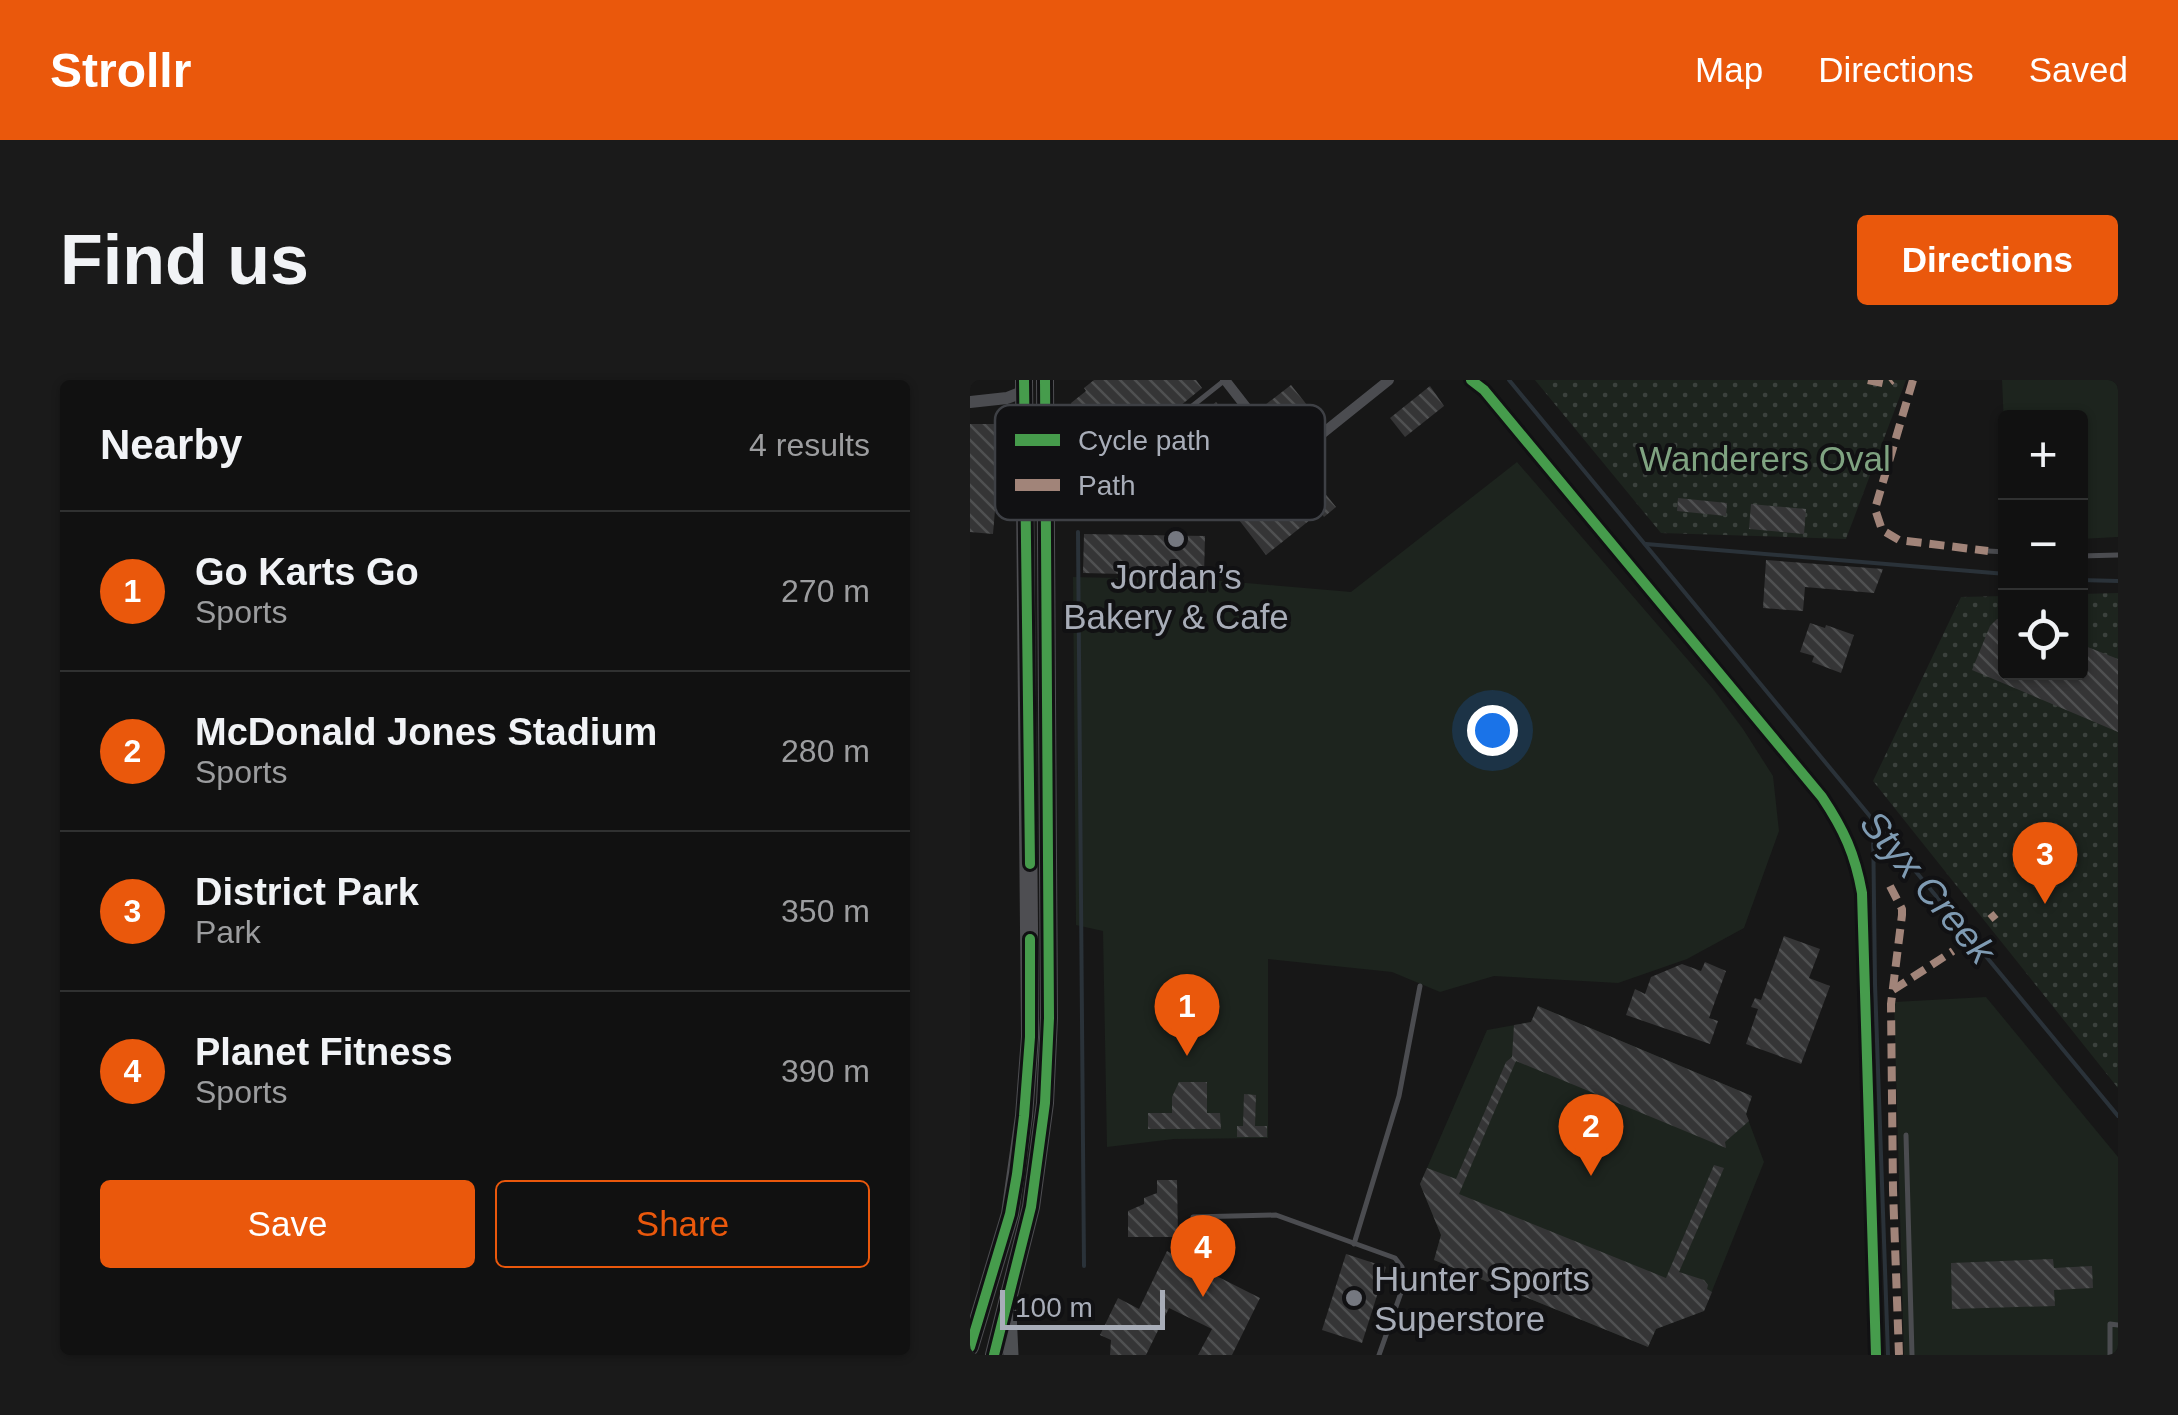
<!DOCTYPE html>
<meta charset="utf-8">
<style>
:root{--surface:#111;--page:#1a1a1a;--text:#f1f3f6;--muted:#9c9d9f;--line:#303131;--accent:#ea580c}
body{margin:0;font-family:Helvetica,sans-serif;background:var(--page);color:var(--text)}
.controls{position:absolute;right:30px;top:30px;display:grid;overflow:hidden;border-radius:10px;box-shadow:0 2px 8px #0004}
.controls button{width:90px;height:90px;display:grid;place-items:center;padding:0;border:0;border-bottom:2px solid var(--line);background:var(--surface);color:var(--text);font:50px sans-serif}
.scale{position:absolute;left:30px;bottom:25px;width:165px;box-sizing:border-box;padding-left:10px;border:5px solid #a8adb8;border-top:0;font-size:28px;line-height:35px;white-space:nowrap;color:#a8adb8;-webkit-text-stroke:8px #111113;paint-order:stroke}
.you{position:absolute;left:522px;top:350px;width:35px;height:35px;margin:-25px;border:8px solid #fff;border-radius:50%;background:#1a73e8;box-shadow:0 0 0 15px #1a73e833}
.badge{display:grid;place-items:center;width:65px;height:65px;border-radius:50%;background:var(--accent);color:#fff;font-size:32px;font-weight:700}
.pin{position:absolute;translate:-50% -82px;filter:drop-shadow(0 2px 5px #0008)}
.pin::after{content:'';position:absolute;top:52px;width:35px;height:30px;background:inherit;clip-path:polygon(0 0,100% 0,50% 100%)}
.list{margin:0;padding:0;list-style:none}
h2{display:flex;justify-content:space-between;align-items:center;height:130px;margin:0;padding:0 40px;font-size:42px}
h2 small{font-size:32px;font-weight:400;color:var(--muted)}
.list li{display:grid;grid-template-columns:65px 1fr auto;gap:30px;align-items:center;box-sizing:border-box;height:160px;padding:0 40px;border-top:2px solid var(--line)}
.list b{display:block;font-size:38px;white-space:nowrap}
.list p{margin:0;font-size:32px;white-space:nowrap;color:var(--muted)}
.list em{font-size:32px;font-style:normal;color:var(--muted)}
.actions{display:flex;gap:20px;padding:30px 40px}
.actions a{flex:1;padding:22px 0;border:2px solid var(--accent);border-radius:10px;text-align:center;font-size:35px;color:var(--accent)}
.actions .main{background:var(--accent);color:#fff}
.icon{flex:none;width:55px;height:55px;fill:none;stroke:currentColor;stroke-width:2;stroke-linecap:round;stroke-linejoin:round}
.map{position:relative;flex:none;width:1148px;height:975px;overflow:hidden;border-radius:10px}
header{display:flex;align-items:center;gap:60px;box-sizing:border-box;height:140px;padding:0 50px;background:var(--accent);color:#fff}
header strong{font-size:48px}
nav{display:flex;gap:55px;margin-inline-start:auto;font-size:35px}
.intro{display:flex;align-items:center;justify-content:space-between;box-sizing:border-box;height:240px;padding:0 60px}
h1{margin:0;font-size:70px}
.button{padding:25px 45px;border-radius:10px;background:var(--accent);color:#fff;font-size:35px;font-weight:700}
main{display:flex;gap:60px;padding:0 60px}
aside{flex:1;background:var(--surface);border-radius:10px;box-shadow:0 2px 8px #0004}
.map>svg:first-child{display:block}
</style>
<header>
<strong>Strollr</strong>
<nav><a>Map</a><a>Directions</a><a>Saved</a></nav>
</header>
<div class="intro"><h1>Find us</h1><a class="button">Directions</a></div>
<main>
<aside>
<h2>Nearby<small>4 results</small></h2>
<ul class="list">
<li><span class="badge">1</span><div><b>Go Karts Go</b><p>Sports</p></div><em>270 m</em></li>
<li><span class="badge">2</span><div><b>McDonald Jones Stadium</b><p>Sports</p></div><em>280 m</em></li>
<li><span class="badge">3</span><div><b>District Park</b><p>Park</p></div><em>350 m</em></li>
<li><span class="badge">4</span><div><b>Planet Fitness</b><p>Sports</p></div><em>390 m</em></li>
</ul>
<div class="actions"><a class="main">Save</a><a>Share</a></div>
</aside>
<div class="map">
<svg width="1148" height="975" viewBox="0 0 1148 975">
<defs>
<pattern id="park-dots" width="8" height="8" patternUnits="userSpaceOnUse" patternTransform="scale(2.5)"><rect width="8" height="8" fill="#1d241e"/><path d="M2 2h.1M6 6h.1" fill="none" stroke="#3b413d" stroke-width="1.8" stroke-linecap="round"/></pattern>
<pattern id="building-back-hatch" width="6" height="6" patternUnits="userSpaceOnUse" patternTransform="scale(2.5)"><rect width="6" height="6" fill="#353536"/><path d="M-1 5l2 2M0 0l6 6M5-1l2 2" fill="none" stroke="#4f5051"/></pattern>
</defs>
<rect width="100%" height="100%" fill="#171717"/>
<g fill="#1d241e">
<polygon points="1032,0 1148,0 1148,157 1111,159 1110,38 1036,38 1035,69"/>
<polygon points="547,82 743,309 773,349 803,396 809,451 774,548 717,579 648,603 524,596 470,612 422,592 298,579 298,758 204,759 137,767 133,551 106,545 103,197 241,200 381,212"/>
<polygon points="1016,617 1148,777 1148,975 934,975 924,622"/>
<polygon points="568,626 782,716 776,734 794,782 734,931 686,949 678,967 464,880 471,855 450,804 517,650 561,642"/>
</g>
<g fill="url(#park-dots)">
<polygon points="565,0 936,0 876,159 691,153"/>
<polygon points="1148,213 1148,708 903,401 991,217 1035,216 1036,292 1110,292 1111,214"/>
</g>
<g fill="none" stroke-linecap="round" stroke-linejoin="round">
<g stroke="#2a3239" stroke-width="4">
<polyline points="539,0 1148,736"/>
<polyline points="108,152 114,886"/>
<polyline points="676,164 1036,194"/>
<polyline points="1110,200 1148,201"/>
<polyline points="903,440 905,604 918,975"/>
</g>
</g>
<g fill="url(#building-back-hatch)">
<polygon points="124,0 226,0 232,8 149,76 147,81 150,86 157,86 231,27 235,31 246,22 288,76 228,123 200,88 153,88 113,85 112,66 101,23 116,11 114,8"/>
<polygon points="321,5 345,35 323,52 315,50 295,25"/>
<polygon points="460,6 474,26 435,57 420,38"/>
<polygon points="0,44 34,44 35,94 28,94 23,154 0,152"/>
<polygon points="335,89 366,127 354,137 350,132 296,175 259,127 306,90 316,104"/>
<polygon points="708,118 757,123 756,136 707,131"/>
<polygon points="781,124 836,129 834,154 779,149"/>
<polygon points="114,154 235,156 234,196 113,193"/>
<polygon points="796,180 913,189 904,213 835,207 833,231 793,228"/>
<polygon points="1027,239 1036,239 1036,292 1110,292 1110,264 1148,279 1148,352 1002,290 1020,246"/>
<polygon points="840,243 855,248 856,245 884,255 871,293 842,282 844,276 830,272"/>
<polygon points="814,556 850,569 839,598 860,606 831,684 776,664 788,629 781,627 785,618 791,620"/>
<polygon points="735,582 756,591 739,638 748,641 740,664 656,635 665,609 675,614 681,597 712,584 731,591"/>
<polygon points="568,626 782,716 776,734 779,741 755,762 756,768 546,681 489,814 696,898 744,785 754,788 709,892 734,900 738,905 737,909 742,912 734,931 686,949 678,967 464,880 471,855 450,804 457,788 486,799 536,682 542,677 544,645 561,642"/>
<polygon points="209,702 237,702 237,733 250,733 251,749 178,749 178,733 202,733 202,717"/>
<polygon points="274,714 286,715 285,746 297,746 297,757 267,757 267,746 273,746"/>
<polygon points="187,800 207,800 208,857 158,857 158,831 174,824 174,818 187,813"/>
<polygon points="197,871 290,918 262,975 228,975 242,949 199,928 176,975 140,975 141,960 130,955 148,918 169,929"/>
<polygon points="376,874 416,887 392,963 352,950"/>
<polygon points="1083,879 1084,888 1122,886 1123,908 1084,910 1085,926 982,929 981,883"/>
</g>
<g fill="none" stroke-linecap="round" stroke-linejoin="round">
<g stroke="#4b4c50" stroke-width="5">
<polyline points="153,81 255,0"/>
<polyline points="1018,171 1036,172"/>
<polyline points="1110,176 1148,175"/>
<polyline points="936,755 942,975"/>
<polyline points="223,837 306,835 425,878 432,887 434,904 409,975"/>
<polyline points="384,864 429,716 450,606"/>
<polyline points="1140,975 1140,944 1148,945"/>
</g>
<polyline stroke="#4b4c50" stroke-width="10" points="255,0 318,81 419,0"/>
<polyline stroke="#4b4c50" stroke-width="12" points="0,22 37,18 55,11"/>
<polyline stroke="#4d4f52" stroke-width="15" points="39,932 41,975"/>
<g stroke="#4e4e52" stroke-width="18">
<polyline points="0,967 40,834 54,736 60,657 54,0"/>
<polyline points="24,975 61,827 75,723 79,638 75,0"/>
</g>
<g stroke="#a18479" stroke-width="8" stroke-dasharray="15 8" stroke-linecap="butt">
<polyline points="898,0 917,4 922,0"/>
<polyline points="943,0 905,129 912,150 929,160 1018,171"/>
<polyline points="920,506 932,529 932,535 921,624 923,810 929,975"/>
<polyline points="1020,539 1026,534"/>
<polyline points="923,610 983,571"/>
</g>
<defs>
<g id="cycleway">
<polyline points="54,0 60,484"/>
<path d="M501,0L514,10L852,417C874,450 885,474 892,513L906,975"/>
<polyline points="0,967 40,834 47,794 54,736 60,657 60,559"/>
<polyline points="24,975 61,827 75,723 79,638 75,0"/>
</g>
</defs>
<use href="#cycleway" stroke="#111113" stroke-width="16"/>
<use href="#cycleway" stroke="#469c4c" stroke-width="10"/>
</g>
<g fill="#757880" stroke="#111113" stroke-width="4">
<circle cx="206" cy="159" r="10"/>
<circle cx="384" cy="918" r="10"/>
</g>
<g text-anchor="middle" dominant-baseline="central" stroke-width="8" stroke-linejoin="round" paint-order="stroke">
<g font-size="35" fill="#7fa381" stroke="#111113">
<text x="795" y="78">Wanderers Oval</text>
</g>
<g font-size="35" fill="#a8adb8" stroke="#111113">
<text x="206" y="196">Jordan’s<tspan x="206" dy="40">Bakery &amp; Cafe</tspan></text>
<text x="404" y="898" text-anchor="start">Hunter Sports<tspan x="404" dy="40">Superstore</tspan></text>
</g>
<g font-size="38" font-style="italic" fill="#7f9bb3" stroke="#111113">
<text transform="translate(958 507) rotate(50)">Styx Creek</text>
</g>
</g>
<rect x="25" y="25" width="330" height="115" rx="15" fill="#111113" stroke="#3e4045" stroke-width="2.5"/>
<rect x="45" y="54" width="45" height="12" fill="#469c4c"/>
<rect x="45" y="99" width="45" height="12" fill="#a18479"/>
<g font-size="28" fill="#a8adb8">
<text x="108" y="70">Cycle path</text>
<text x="108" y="115">Path</text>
</g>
</svg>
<div class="controls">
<button>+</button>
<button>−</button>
<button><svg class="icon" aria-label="locate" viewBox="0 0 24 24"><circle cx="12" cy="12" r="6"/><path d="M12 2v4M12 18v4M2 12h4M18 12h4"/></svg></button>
</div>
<div class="scale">100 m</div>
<div class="you"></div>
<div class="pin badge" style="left:217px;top:676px">1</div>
<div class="pin badge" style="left:621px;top:796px">2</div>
<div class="pin badge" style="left:1075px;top:524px">3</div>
<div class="pin badge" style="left:233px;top:917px">4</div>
</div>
</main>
